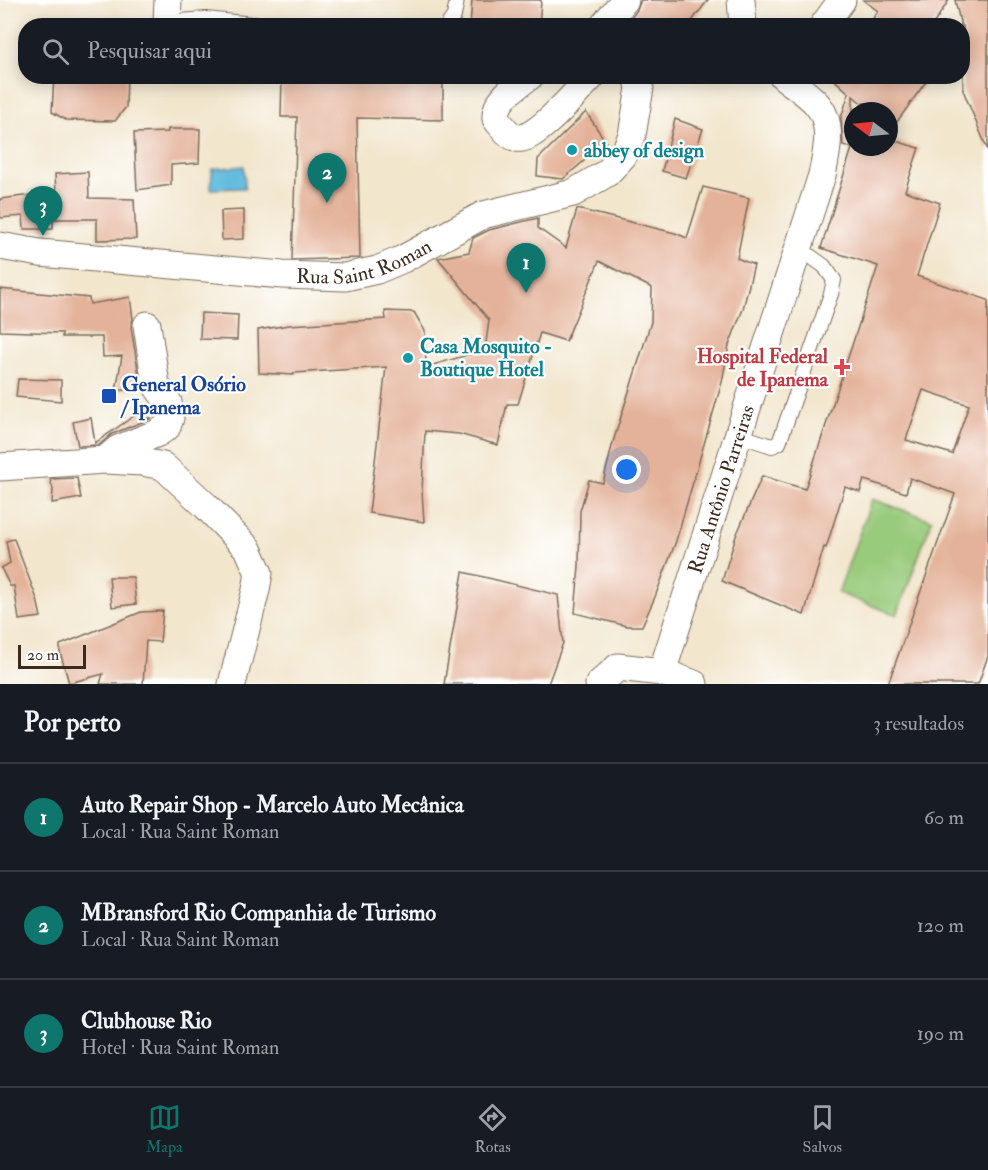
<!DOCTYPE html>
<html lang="pt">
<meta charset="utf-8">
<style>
:root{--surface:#171b24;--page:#242831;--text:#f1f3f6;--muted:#9ea1a6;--line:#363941;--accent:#0f766e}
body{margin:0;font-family:"IM FELL Double Pica",serif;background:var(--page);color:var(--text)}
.compass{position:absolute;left:844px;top:102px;width:54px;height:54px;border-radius:50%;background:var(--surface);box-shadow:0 3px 15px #0003;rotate:286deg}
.scale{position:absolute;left:18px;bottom:15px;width:68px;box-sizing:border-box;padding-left:6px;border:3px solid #3b2a1e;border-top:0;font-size:16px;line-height:21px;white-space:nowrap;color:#3b2a1e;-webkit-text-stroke:4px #fff;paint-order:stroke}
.you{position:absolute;left:627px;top:470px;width:21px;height:21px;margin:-15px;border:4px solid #fff;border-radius:50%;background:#1a73e8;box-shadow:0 0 0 9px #1a73e833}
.badge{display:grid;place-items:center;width:39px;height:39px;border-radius:50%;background:var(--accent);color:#fff;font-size:20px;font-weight:700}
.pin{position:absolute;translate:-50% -50px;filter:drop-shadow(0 2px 3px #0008)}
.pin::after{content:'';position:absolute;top:32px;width:21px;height:18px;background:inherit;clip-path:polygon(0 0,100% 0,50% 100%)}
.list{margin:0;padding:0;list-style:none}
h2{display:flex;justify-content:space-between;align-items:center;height:78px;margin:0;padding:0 24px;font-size:26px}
h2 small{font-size:20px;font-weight:400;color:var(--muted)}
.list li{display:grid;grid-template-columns:39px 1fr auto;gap:18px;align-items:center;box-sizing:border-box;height:108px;padding:0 24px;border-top:2px solid var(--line)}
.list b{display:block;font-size:22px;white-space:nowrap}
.list p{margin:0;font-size:20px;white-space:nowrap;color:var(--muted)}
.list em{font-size:20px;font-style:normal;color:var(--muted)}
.icon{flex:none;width:33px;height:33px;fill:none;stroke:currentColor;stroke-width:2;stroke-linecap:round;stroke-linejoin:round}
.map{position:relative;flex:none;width:988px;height:684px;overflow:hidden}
.search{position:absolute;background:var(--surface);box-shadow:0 3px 15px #0003;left:18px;right:18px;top:18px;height:66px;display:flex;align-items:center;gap:15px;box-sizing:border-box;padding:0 21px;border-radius:24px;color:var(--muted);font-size:22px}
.sheet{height:402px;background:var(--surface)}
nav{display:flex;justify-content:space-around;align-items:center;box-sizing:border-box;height:84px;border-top:2px solid var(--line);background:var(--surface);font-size:16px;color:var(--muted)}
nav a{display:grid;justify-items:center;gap:3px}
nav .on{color:var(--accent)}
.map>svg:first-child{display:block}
</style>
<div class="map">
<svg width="988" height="684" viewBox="0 0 988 684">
<rect width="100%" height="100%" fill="#fff"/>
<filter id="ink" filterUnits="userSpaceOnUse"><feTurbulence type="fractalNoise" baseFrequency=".0167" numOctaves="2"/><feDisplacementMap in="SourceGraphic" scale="12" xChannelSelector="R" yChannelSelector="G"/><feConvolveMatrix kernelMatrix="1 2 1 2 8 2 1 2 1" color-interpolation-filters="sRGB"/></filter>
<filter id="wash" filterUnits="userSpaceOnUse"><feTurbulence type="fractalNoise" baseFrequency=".008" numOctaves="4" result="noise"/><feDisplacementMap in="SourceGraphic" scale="24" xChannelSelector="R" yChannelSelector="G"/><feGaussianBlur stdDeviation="1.35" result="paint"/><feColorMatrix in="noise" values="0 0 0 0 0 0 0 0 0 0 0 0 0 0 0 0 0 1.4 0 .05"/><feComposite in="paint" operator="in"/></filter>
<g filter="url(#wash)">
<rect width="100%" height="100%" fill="#f2e6cd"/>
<polygon fill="#99cb7c" stroke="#6a7a4d" stroke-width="1.5" points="872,499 932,520 897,615 838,593"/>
<polygon fill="#60bbde" stroke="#4e727e" stroke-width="1.5" points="244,166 245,188 211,189 212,169"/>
<g id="blocks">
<g fill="#e4b29a" fill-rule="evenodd">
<polygon points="472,0 541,0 539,26 470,26"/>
<polygon points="641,0 708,0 688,26 625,26 637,10"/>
<polygon points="863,0 949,0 932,26 868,26 878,11"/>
<polygon points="955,0 988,0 988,151 963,90 963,48 965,47 963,26 961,26"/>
<polygon points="54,76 127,76 126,107 115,121 66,120 52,112"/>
<polygon points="282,76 443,76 443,120 357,118 360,258 292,260 297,117 281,117"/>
<path d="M830,76H930L889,133V111H871L853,96V147H889V139L919,148L905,191L940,203L917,276L988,300V656L978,684H888L955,494L910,478L906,493L864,480L860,492L845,487L826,548L824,547L804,615L722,581L736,536L762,476L805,489L878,266L821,248L852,148L843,145L841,118L849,93ZM923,390L969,405L952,454L906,440Z"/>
<polygon points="586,112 606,142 563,179 537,176 538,159"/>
<polygon points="675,119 703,129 686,178 662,171"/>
<polygon points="168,129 200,129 199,163 171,165 171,185 137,190 134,133 168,132"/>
<polygon points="88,172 89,198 134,199 136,239 97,240 97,219 53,219 53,229 24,229 23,216 0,218 0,199 56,192 55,174"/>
<polygon points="703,187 749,198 737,258 754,265 743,309 729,345 722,382 676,541 655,597 642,626 627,626 575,613 579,566 580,511 589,480 603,483 613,442 651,322 652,288 599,261 566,341 540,333 518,404 507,404 498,445 459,434 425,431 422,491 424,522 369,513 386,367 294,373 294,375 259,373 258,330 289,325 386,319 385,311 414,312 425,331 426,367 485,350 489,320 438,258 469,252 473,238 489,230 538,218 538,228 566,248 577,209 675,233 687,238"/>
<polygon points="244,210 244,239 222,240 221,211"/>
<polygon points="0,289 89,298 90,304 130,297 133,319 131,327 141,388 116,391 122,356 103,357 102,337 62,337 62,333 0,331"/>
<polygon points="201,313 238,315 237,340 200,339"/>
<polygon points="18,379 61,380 61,401 16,397"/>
<polygon points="144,409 144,418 152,418 112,434 99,445 78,446 73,422 91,418 95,443"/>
<polygon points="77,478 81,498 52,503 53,489 50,479"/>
<polygon points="14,539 37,599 41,617 19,620 14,586 10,586 1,568 10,563 6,541"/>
<polygon points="463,572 558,595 563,643 548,684 444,684"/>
<polygon points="109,577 133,577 136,604 112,607"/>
<polygon points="163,611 160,642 146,641 143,684 100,684 103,674 69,683 60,652 60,645 141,612"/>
</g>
</g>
</g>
<g filter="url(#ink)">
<use href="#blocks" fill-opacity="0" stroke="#7b6c5b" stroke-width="1.5"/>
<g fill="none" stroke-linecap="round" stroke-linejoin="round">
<defs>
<g id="service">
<polyline points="167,22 206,19 273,26"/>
<polyline points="447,26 454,16 457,0"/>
<polyline points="738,435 772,446 779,443 831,294 834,280 824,266 799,248"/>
</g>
<g id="minor">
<polyline points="741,0 743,26"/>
<polyline points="167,22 168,0"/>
<polyline points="603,26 625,0"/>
<polyline points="823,26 842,0"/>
<path d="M530,76C516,86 494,100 496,119C502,126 509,136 517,138C534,143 579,89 592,76"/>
<path id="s1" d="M0,246L40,253L282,275L345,277L377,270L403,259L483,215L573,193L607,173L623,156L632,135L640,88L637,76"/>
<polyline points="105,460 142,462 163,466 206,506 248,549 259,573 256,590 232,684"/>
<polyline points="0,467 105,460 118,449 158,433 167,427 170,418 168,402 156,385 147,325"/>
<path id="s2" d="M662,672L822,175C827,152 834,122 816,103C807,93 794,85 783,76"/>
<polyline points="599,684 618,667 662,672 694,684"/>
</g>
</defs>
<use href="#service" stroke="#7b6c5b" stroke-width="16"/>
<use href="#minor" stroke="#7b6c5b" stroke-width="29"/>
<use href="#service" stroke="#fff" stroke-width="14"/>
<use href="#minor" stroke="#fff" stroke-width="27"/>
</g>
</g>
<g fill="#0f9aa8" stroke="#fff" stroke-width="2">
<circle cx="572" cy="150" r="6"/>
<circle cx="408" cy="358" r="6"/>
</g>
<path fill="#e0444e" stroke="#fff" stroke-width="2" d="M839 358h6v6h6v6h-6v6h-6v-6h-6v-6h6z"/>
<rect fill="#1a4fb4" stroke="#fff" stroke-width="2" x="101" y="388" width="16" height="16" rx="3"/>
<g text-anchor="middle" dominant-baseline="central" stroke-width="4.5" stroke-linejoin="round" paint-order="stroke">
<g font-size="20" font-weight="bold" fill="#0d838f" stroke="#fff" text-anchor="start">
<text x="584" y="150">abbey of design</text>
<text x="420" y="346">Casa Mosquito -<tspan x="420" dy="23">Boutique Hotel</tspan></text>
</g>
<g font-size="20" fill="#3b2a1e" stroke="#fff">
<text stroke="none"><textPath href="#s1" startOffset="368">Rua Saint Roman</textPath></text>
<text stroke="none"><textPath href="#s2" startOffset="192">Rua Antônio Parreiras</textPath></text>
</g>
<g font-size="20" font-weight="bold" fill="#be3a42" stroke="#fff" text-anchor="end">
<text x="828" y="356">Hospital Federal<tspan x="828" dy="23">de Ipanema</tspan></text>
</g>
<g font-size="20" font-weight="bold" fill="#164399" stroke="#fff" text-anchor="start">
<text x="122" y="384">General Osório<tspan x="122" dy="23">/ Ipanema</tspan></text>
</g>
</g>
</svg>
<svg class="compass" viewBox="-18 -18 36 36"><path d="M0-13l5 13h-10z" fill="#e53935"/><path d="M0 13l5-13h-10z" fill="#9ea1a6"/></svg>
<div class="scale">20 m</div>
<div class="you"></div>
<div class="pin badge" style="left:526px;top:293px">1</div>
<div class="pin badge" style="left:327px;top:203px">2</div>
<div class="pin badge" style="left:43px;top:236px">3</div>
<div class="search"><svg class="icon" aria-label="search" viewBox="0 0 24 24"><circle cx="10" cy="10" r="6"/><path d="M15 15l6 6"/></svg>Pesquisar aqui</div>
</div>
<section class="sheet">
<h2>Por perto<small>3 resultados</small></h2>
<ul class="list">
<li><span class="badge">1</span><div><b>Auto Repair Shop - Marcelo Auto Mecânica</b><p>Local · Rua Saint Roman</p></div><em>60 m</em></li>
<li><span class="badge">2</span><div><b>MBransford Rio Companhia de Turismo</b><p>Local · Rua Saint Roman</p></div><em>120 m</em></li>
<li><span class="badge">3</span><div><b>Clubhouse Rio</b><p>Hotel · Rua Saint Roman</p></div><em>190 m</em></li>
</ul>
</section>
<nav>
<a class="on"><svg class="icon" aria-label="map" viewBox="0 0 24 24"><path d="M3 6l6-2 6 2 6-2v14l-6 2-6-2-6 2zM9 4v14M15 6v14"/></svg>Mapa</a>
<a><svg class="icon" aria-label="directions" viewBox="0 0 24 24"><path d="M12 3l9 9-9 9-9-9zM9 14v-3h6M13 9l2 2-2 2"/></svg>Rotas</a>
<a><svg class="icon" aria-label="saved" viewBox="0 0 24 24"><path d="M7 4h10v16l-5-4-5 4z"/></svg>Salvos</a>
</nav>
